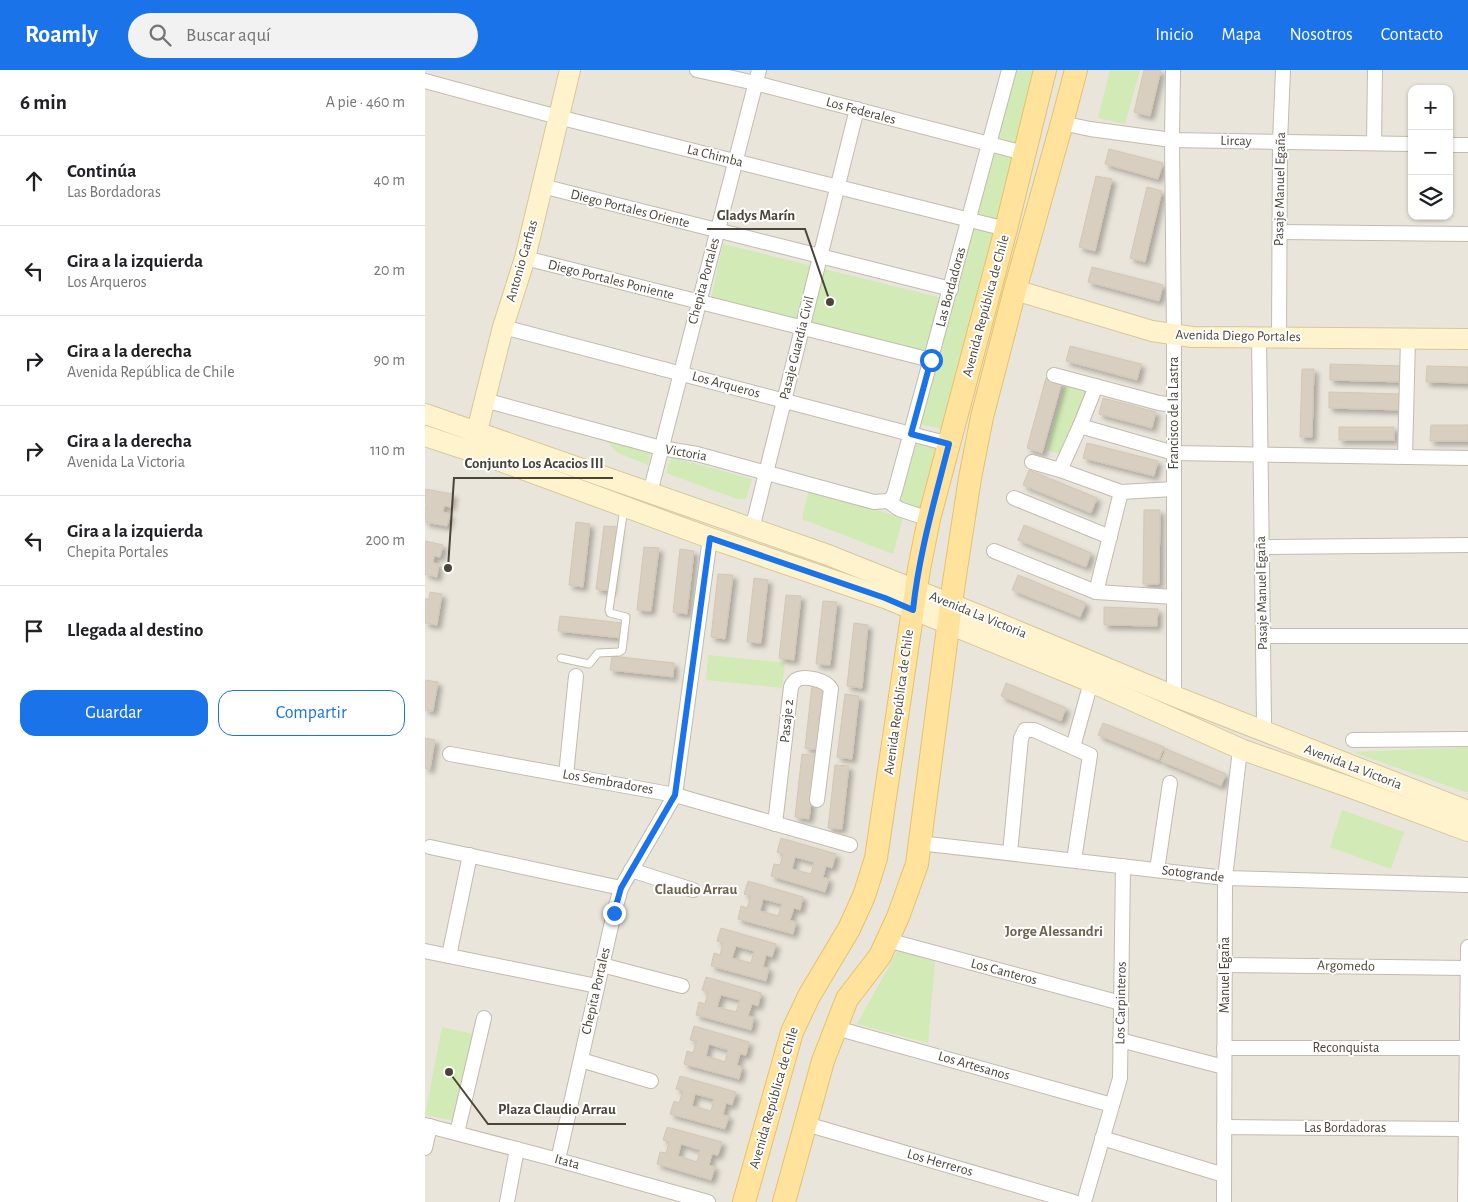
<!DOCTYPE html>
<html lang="es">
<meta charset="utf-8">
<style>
:root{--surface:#fff;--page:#f2f2f2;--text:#202124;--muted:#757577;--line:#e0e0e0;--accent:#1a73e8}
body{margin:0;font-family:"Alegreya Sans",sans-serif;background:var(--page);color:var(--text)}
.controls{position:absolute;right:15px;top:15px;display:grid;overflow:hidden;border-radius:10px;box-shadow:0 1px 4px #0004}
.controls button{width:45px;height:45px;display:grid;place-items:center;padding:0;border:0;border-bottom:1px solid var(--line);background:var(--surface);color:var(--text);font:25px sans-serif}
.stop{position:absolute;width:15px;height:15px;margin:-11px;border:4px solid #1a73e8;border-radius:50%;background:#fff}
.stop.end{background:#1a73e8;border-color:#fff;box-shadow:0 1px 5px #0008}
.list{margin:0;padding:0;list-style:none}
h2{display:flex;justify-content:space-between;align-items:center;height:65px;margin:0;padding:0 20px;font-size:21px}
h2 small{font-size:16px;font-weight:400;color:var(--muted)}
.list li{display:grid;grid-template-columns:32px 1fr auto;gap:15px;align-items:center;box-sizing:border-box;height:90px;padding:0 20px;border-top:1px solid var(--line)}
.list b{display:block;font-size:19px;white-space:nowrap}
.list p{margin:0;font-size:16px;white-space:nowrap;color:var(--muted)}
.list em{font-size:16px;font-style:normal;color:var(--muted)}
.actions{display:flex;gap:10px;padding:15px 20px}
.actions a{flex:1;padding:11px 0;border:1px solid var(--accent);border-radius:15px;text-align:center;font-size:18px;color:var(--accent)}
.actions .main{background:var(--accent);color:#fff}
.icon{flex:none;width:28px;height:28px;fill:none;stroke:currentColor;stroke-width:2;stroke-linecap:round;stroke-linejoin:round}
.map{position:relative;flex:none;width:1043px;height:1132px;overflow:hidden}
header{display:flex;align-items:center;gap:30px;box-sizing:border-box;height:70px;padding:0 25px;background:var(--accent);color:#fff}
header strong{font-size:24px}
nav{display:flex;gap:28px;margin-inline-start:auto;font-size:18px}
.search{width:350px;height:45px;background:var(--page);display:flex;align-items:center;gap:12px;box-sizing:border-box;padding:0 18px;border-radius:28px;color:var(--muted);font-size:19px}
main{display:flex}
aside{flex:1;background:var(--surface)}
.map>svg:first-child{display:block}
</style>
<header>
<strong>Roamly</strong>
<div class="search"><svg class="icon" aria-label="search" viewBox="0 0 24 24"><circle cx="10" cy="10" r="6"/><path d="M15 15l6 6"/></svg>Buscar aquí</div>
<nav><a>Inicio</a><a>Mapa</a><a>Nosotros</a><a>Contacto</a></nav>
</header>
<main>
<aside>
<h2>6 min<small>A pie · 460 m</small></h2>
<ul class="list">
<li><svg class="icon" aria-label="ahead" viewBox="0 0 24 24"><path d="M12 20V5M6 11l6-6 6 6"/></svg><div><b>Continúa</b><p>Las Bordadoras</p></div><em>40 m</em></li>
<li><svg class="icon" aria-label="left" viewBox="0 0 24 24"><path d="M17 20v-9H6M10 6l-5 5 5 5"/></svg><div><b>Gira a la izquierda</b><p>Los Arqueros</p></div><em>20 m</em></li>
<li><svg class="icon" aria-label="right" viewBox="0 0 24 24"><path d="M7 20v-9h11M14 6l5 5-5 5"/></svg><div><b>Gira a la derecha</b><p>Avenida República de Chile</p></div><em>90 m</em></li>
<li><svg class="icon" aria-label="right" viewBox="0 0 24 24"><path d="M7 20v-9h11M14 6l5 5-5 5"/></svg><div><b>Gira a la derecha</b><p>Avenida La Victoria</p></div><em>110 m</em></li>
<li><svg class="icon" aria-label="left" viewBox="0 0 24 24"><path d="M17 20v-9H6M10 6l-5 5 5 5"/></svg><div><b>Gira a la izquierda</b><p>Chepita Portales</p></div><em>200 m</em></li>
<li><svg class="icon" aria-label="arrive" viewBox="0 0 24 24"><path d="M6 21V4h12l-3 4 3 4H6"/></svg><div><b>Llegada al destino</b></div></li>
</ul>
<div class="actions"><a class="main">Guardar</a><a>Compartir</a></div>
</aside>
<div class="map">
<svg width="1043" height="1132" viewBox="0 0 1043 1132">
<defs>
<filter id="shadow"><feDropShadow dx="4" dy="4" stdDeviation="2.5" flood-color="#0004"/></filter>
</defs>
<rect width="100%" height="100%" fill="#f6f3ec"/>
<path fill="#eae5da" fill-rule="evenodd" d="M0,0H1043V1132H0ZM987,19H1024V146H987Z"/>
<g fill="#d2eab5">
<polygon points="589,0 611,0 593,75 571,68"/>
<polygon points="685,0 715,0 700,54 673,48"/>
<polygon points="568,82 592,89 575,150 552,143"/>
<polygon points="549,158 572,162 523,360 495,354"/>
<polygon points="298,174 525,230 507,289 285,233"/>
<polygon points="641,310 674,320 644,387 622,380"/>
<polygon points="180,370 226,381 223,395 193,383"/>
<polygon points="492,371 516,380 499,441 475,433"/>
<polygon points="246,387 327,409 321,429 312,429 241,403"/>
<polygon points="384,419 478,448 468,484 377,449"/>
<polygon points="283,585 360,593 357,618 281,610"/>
<polygon points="1043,677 1043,723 928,682"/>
<polygon points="917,740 979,762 966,799 905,777"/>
<polygon points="473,880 510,892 503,973 432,954"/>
<polygon points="17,957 49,964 31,1051 0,1045"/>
</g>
<g fill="#d8cfc1" stroke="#d3c7b4" fill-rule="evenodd" filter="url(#shadow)">
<polygon points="719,0 736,0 725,46 709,42"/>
<polygon points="684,79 738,93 733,109 680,94"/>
<polygon points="671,106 687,109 670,181 654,177"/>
<polygon points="722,117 737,121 720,192 705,188"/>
<polygon points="667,197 738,215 734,231 663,212"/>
<polygon points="645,276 716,294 712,310 641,291"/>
<polygon points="905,294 978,296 978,312 905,310"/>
<polygon points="1002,296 1043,297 1043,313 1001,312"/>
<polygon points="877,299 889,299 887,367 875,367"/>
<polygon points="621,308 637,312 617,383 602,378"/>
<polygon points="904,322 977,324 977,340 904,338"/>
<polygon points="678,328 731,342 727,358 674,344"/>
<polygon points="1006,355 1043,355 1043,371 1005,371"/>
<rect x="914" y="357" width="55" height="13"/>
<polygon points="662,373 733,391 729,406 658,388"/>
<polygon points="604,400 672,428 666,443 598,415"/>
<polygon points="0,419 28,424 26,437 19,436 18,442 25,444 22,456 0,452 0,438 2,433 0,433"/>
<polygon points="719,440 735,440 734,514 718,514"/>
<polygon points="151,452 165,454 158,517 144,515"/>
<polygon points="599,455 666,483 661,497 593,470"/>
<polygon points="179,456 193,457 186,521 171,519"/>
<polygon points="0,471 18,475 15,487 9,486 8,493 14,494 12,507 0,504"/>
<polygon points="219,477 234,478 226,541 212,540"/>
<polygon points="255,479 269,481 262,544 248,542"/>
<polygon points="293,504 308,505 300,569 286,567"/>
<polygon points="593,505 661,533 655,547 587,520"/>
<polygon points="329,508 343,510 336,573 322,572"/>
<polygon points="5,522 17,524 12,555 0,553 0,529 4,529"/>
<polygon points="361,525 376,526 369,590 354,588"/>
<polygon points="398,531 412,532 405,595 391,594"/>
<polygon points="679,537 733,539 732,556 679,555"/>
<polygon points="135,546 197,553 196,568 133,561"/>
<polygon points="429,553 443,555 437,618 422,616"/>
<polygon points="187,586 249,593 248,607 185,600"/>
<polygon points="0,610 13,612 8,641 0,640"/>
<polygon points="581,613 641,638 636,651 576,626"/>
<polygon points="387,615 402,617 394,680 380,678"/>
<polygon points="420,624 434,626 427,689 412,687"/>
<polygon points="678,653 739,677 734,690 673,665"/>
<polygon points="0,668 10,670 5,699 0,698"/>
<polygon points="741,679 801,704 796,716 736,691"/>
<polygon points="377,684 392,686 384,749 370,747"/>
<polygon points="410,695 424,696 417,759 403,758"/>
<path d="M356,768L411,784L407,798L401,796L398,807L404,809L400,822L346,806L349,794L355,795L358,784L352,782ZM370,787L389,792L386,804L367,799Z"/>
<path d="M323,811L378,827L375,840L369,838L365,850L371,852L368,864L313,849L316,836L322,838L326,826L319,824ZM338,829L357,834L353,846L335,841Z"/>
<path d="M296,858L351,874L347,887L341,885L338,897L344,898L341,911L286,896L289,883L295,885L298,873L292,871ZM311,876L329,881L326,893L307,888Z"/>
<path d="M281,907L336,923L333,936L327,934L323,946L329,947L326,960L271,945L274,932L280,934L283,922L277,920ZM296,925L315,930L311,942L292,937Z"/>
<path d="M269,956L324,972L321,985L315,984L312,995L317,997L314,1009L259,994L262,981L268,983L272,971L265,970ZM284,974L303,980L300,992L281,986Z"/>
<path d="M255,1006L311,1022L307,1035L301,1033L298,1045L304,1046L300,1059L245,1044L249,1031L254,1033L258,1021L251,1019ZM270,1024L289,1029L286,1041L267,1036Z"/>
<path d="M242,1057L297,1072L293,1085L287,1084L284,1095L290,1097L286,1110L232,1094L235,1082L241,1083L244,1072L238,1070ZM256,1074L275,1080L272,1092L253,1086Z"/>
</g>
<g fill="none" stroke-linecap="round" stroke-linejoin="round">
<defs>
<polyline id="lane" points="136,588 164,594 173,583 194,582 197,580 201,547 185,543 184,540 199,438"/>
<g id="street">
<polyline points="272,0 330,13 599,83"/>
<polyline points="748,0 747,70 749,265 749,626"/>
<polyline points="0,11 133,47 581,159"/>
<polyline points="637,53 665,59 747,70 987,74"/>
<polyline points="949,73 950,0"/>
<polyline points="1024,75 1043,75"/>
<polyline points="117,116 526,219"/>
<polyline points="855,162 1043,164"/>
<polyline points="100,188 506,290"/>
<polyline points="78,257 524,374"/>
<polyline points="834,267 839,651 835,660"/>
<polyline points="854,267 855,72 858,0"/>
<polyline points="629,305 734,333 749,335"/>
<polyline points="59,330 236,378 272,384 449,432 463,431"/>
<polyline points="655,356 749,383 1043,388"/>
<polyline points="980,387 983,268"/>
<polyline points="607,392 635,400 696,422"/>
<polyline points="635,400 655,356 671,316"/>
<polyline points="225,423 334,0"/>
<polyline points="589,428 685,467"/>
<polyline points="463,431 468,427 470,421 584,0"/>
<polyline points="463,431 474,439 504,449"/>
<polyline points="327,459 432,39"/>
<polyline points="837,477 1043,475"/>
<polyline points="569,481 671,522 696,422 749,419"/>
<polyline points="671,522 749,527"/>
<polyline points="838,566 1043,566"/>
<polyline points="928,670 1043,669"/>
<polyline points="648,677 666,612"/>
<polyline points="25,684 250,725 425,775"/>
<polyline points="141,705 151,606"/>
<path d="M350,754L366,617C367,614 369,612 371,610C380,605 401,610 406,619L392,730"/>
<polyline points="494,773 800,808 1043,815"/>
<polyline points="5,777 196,818"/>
<polyline points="585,783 596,668 600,660 609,660 665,685 649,790"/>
<polyline points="206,800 268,820"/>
<polyline points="732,800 745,713"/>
<polyline points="462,870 696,933"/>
<polyline points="0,881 172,916"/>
<polyline points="24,886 45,785"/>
<polyline points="177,895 257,916"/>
<polyline points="800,895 1042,898"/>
<polyline points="411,958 687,1035"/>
<polyline points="695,970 799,997"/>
<polyline points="799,978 1042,978"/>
<polyline points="156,990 226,1011"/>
<polyline points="381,1054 649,1132"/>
<polyline points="0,1055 133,1090 283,1132"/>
<polyline points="799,1057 1041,1059"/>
<polyline points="32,1063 59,948"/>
<polyline points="677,1068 799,1105"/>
<polyline points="0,1078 5,1056"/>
<polyline points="133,1090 189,843 196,818 250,725 285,468"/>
<polyline points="82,1132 92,1079"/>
<polyline points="659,1132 695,1008 698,796"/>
<polyline points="799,1132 800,808 814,688 818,680"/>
<polyline points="1040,1132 1043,877"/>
</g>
<g id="secondary">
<polyline points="590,220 727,261 767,267 1043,269"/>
<polyline points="0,344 403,485 556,546 749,626 1043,741"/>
<polyline points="0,366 70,389 285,468 460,528 666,612 818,680 927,718 1043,761"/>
<polyline points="49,373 78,257 100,188 145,0"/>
</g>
<g id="primary">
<polyline points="319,1132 367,962 384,926 424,859 439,826 451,788 494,499 504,449 581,159 620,0"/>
<polyline points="359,1132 398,991 422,929 455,886 473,847 492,794 529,512 545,408 557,347 590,220 637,53 651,0"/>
</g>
</defs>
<use href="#lane" stroke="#c2bbae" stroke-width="9"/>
<use href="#street" stroke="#c2bbae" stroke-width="16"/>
<use href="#secondary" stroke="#d6c79b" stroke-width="22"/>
<use href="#primary" stroke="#e6c16a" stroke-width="24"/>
<use href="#lane" stroke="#fff" stroke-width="7"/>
<use href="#street" stroke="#fff" stroke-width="14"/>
<use href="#secondary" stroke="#fff3cd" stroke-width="20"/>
<use href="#primary" stroke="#ffe39c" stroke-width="22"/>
</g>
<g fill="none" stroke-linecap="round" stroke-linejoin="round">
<path stroke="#1a73e8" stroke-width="6" d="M189,843L196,818L250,725L285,468L460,528L488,540C494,483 510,429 524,374L486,364L506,290"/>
</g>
<g text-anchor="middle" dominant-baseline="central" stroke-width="4" stroke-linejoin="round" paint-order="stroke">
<g font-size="14" fill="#4b4439" stroke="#fff">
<text transform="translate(436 41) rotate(15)">Los Federales</text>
<text transform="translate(811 71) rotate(1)">Lircay</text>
<text transform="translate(290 86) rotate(14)">La Chimba</text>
<text transform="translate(855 119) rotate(-89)">Pasaje Manuel Egaña</text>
<text transform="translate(205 139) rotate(14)">Diego Portales Oriente</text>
<text transform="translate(97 191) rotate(-74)">Antonio Garfias</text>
<text transform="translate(186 210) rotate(14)">Diego Portales Poniente</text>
<text transform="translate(279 211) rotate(-75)">Chepita Portales</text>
<text transform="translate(526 217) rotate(-75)">Las Bordadoras</text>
<text transform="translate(561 236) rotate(-75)">Avenida República de Chile</text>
<text transform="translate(813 266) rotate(1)">Avenida Diego Portales</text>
<text transform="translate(372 278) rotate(-76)">Pasaje Guardia Civil</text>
<text transform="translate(301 315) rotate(15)">Los Arqueros</text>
<text transform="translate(749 343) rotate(-90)">Francisco de la Lastra</text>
<text transform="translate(261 383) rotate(10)">Victoria</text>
<text transform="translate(837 523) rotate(-91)">Pasaje Manuel Egaña</text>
<text transform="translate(553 545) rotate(22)">Avenida La Victoria</text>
<text transform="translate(474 632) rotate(-82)">Avenida República de Chile</text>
<text transform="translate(362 651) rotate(-84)">Pasaje 2</text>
<text transform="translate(928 697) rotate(21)">Avenida La Victoria</text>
<text transform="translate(183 712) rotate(10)">Los Sembradores</text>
<text transform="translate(768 804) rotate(7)">Sotogrande</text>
<text transform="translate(921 896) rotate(1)">Argomedo</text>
<text transform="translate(579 902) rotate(15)">Los Canteros</text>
<text transform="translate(800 905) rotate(-90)">Manuel Egaña</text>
<text transform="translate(171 921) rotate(-77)">Chepita Portales</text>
<text transform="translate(696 933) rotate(-89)">Los Carpinteros</text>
<text x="921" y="978">Reconquista</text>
<text transform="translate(549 996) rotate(16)">Los Artesanos</text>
<text transform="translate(349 1028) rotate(-74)">Avenida República de Chile</text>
<text x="920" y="1058">Las Bordadoras</text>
<text transform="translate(142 1092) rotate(15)">Itata</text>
<text transform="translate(515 1093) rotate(16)">Los Herreros</text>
</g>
<g font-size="15" font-weight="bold" fill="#6e6250" stroke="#fff">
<text x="271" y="819">Claudio Arrau</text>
<text x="629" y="861">Jorge Alessandri</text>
</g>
</g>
<path fill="none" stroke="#4b4439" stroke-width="2" d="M405 232L380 159H282M23 498L29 408H188M24 1002L63 1054H201"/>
<g fill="#4b4439" stroke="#fff" stroke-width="2">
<circle cx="405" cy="232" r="5"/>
<circle cx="23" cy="498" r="5"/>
<circle cx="24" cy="1002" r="5"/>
</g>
<g font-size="15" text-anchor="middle" font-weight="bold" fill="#4b4439" stroke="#fff" stroke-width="4" stroke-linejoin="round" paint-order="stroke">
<text x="331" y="150">Gladys Marín</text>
<text x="109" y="398">Conjunto Los Acacios III</text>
<text x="132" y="1044">Plaza Claudio Arrau</text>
</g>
</svg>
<div class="controls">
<button>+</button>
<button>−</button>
<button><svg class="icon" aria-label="layers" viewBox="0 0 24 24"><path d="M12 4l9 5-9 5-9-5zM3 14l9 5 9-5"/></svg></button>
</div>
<div class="stop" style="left:506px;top:290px"></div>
<div class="stop end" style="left:189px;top:843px"></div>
</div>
</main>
